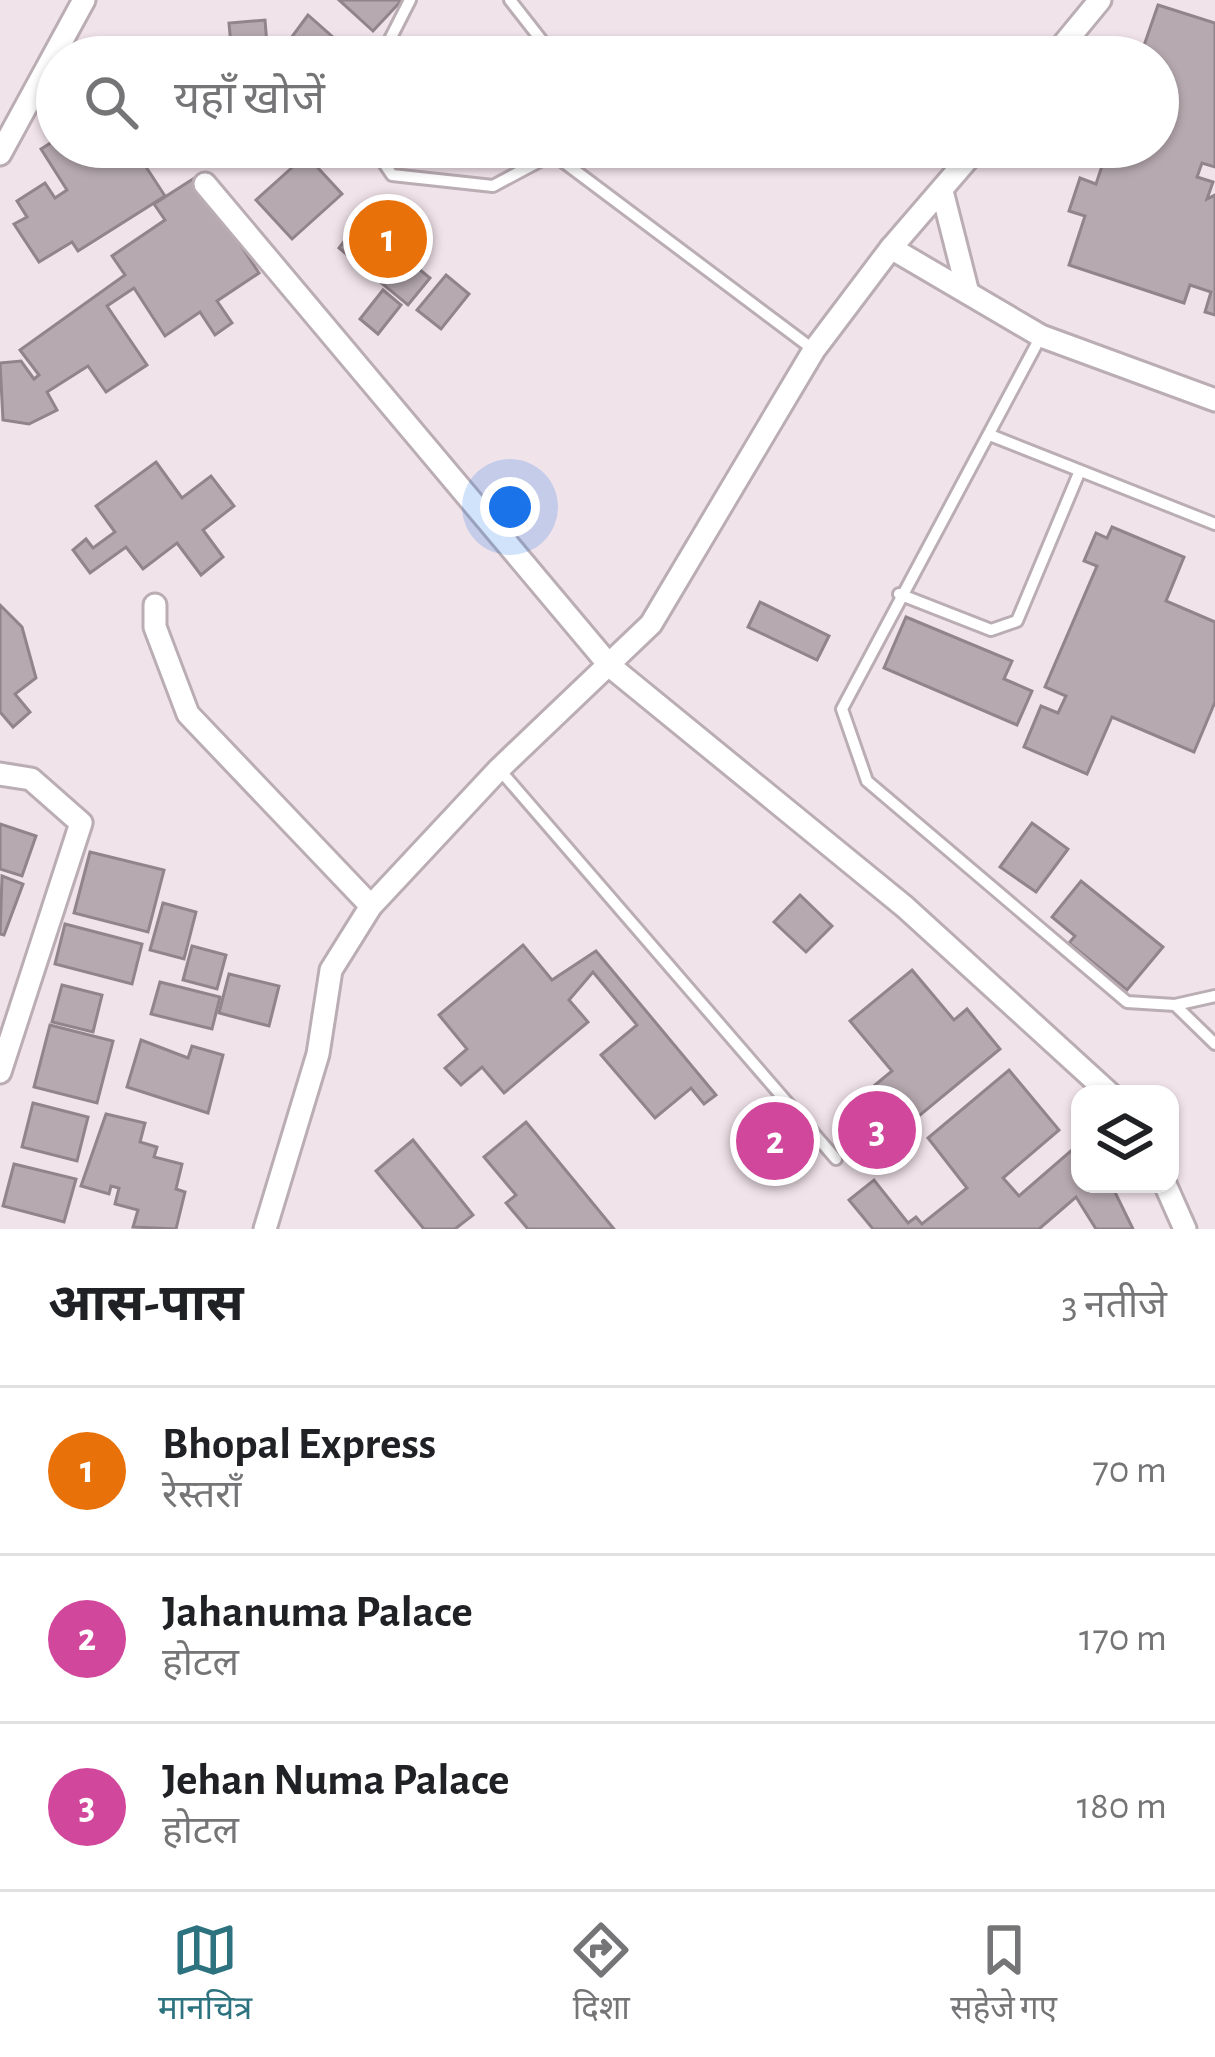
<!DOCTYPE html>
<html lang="hi">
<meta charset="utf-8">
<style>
:root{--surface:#fff;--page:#f6f6f6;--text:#202124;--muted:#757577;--line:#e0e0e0;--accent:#2c727f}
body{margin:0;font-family:"Alegreya Sans","Noto Sans Devanagari",sans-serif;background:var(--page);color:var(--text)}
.controls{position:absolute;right:36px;bottom:36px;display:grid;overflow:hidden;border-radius:24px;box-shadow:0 3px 9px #0004}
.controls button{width:108px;height:108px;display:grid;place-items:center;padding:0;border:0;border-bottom:3px solid var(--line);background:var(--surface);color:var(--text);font:60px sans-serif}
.you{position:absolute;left:510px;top:507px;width:42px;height:42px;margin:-30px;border:9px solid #fff;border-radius:50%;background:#1a73e8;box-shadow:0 0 0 18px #1a73e833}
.badge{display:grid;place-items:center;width:78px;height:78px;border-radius:50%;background:var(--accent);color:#fff;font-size:39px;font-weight:700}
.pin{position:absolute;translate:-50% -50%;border:6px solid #fff;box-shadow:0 3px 12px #0006}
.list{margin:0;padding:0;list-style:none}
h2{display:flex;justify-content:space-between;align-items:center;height:156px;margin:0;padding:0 48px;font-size:51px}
h2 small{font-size:39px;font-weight:400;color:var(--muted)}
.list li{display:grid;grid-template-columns:78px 1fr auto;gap:36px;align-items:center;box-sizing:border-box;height:168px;padding:0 48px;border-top:3px solid var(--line)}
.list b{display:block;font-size:45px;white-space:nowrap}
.list p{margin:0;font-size:39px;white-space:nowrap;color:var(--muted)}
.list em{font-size:39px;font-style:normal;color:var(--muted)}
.icon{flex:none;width:66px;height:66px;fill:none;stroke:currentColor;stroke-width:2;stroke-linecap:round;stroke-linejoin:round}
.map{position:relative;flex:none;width:1215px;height:1229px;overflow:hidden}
.search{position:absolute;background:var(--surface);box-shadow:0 3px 9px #0004;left:36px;right:36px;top:36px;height:132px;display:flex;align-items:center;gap:30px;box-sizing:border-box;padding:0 42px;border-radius:66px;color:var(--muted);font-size:45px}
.sheet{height:660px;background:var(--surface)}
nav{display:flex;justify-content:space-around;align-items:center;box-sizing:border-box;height:168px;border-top:3px solid var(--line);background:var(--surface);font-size:33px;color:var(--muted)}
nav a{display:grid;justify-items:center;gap:6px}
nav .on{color:var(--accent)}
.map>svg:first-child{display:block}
</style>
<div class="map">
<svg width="1215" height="1229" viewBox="0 0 1215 1229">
<rect width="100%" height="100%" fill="#f1e3ea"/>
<g fill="#b6a9af" stroke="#91848a" stroke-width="3">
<polygon points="339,0 402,0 373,31"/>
<polygon points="1158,5 1215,23 1215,167 1202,163 1197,177 1213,182 1207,199 1215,195 1215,315 1205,312 1211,292 1190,285 1184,303 1069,265 1085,216 1069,211 1080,178 1096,184 1108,148 1125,154 1128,147 1158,147 1158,57 1140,57"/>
<polygon points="308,15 335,39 320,57 277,57"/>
<polygon points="265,20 268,57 232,57 229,23"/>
<polygon points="57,139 57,147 133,147 165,196 78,251 72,242 39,262 14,224 27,217 17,201 45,183 55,198 67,190 41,149"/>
<polygon points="306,155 342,194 292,239 256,200"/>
<polygon points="196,177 259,273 217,301 232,323 215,335 200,312 165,336 134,288 107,306 147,365 106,392 88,366 47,392 57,410 29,424 3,420 0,363 21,361 34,379 39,375 20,350 125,275 112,256 165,220 154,204"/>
<polygon points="360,221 430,278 408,305 339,248"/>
<polygon points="446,275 469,294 441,329 417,310"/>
<polygon points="383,290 401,305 378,334 360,319"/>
<polygon points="156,462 182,498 211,476 234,506 203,530 223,557 201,575 177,543 143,569 126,547 90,573 73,550 86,539 93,548 115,532 96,506"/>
<polygon points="1112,527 1184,557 1166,601 1215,622 1215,702 1194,752 1112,717 1087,774 1024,747 1041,706 1058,713 1066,696 1045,687 1097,566 1084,561 1096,533 1107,538"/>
<polygon points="760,602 829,636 817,660 748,627"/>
<polygon points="0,605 22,627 36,678 15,694 30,712 13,727 0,712"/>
<polygon points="906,617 1012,661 1004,679 1032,691 1017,725 884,668"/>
<polygon points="1032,823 1068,849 1036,892 1000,867"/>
<polygon points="0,824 36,836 22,876 0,869"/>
<polygon points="90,852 164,870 148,932 74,913"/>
<polygon points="2,876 23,884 4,935 0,934"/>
<polygon points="1081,881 1163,947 1127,990 1069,943 1075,936 1052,917"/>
<polygon points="800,895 832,926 806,952 774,922"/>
<polygon points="163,903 196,912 184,959 150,950"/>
<polygon points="65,924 142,944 132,984 55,964"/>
<polygon points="523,945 552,980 596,951 716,1095 704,1104 691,1088 655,1118 601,1055 637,1025 593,972 569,1000 588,1022 504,1093 482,1067 461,1085 445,1068 467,1049 439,1015"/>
<polygon points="192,946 226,955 217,989 183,980"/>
<polygon points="912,970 954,1020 967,1009 1000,1049 908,1125 875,1085 892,1071 850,1021"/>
<polygon points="229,974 279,986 269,1026 219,1013"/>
<polygon points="160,982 220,997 212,1029 151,1014"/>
<polygon points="62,985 102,995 93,1032 52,1022"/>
<polygon points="50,1025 113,1041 97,1103 34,1087"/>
<polygon points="141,1040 188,1058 192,1046 223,1055 208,1113 127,1087"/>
<polygon points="1009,1070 1059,1130 1003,1178 1019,1196 1080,1143 1080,1184 1111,1184 1133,1229 1096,1229 1076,1197 1039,1229 873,1229 849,1200 874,1180 908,1223 916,1217 922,1224 967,1188 928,1138"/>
<polygon points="33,1103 88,1117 77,1161 22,1147"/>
<polygon points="106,1114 145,1123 140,1142 157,1147 154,1157 182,1164 176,1189 185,1192 176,1229 133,1227 138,1210 115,1204 119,1188 111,1186 109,1194 81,1186"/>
<polygon points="526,1122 614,1229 528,1229 506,1203 516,1195 484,1157"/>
<polygon points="413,1140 473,1215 455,1229 424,1229 376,1171"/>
<polygon points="14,1164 76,1179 64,1222 3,1206"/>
</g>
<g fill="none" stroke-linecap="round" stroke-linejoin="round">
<defs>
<g id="service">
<polyline points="510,0 546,46 546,57"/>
<polyline points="381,57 410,0"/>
<polyline points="373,147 392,175 493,186 553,154"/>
<polyline points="553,147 553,154 814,350"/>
<polyline points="1041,336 842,709 867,781 1127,1002 1175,1005 1215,1044"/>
<polyline points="990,435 1215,524"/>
<polyline points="899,594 991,630 1017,621 1079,473"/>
<polyline points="499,769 836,1159"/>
<polyline points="1175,1005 1215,996"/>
</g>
<g id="minor">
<polyline points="1053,57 1100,0"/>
<polyline points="0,154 84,0"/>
<polyline points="205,184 610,666 905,907 1110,1094"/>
<polyline points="942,191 968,293"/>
<polyline points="891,248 1041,336 1215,400"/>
<polyline points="155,605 155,627 188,714 371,906"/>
<polyline points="0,774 31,779 81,823 0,1072"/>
<polyline points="1165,1184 1185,1229"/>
<polyline points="265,1229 318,1054 331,970 371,906 499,769 651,624 814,350 891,248 978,147"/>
</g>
</defs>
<use href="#service" stroke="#baadb3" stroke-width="16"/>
<use href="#minor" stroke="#baadb3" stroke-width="27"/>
<use href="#service" stroke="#fff" stroke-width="10"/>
<use href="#minor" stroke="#fff" stroke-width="21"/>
</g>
</svg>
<div class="controls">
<button><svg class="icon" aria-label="layers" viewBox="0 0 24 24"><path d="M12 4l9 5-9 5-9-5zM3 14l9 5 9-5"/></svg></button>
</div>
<div class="you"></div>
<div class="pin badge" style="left:388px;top:239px;background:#e8710a">1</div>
<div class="pin badge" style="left:775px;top:1141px;background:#d1479c">2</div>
<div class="pin badge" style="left:877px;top:1130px;background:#d1479c">3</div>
<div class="search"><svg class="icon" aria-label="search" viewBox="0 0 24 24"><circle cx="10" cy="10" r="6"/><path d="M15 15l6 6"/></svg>यहाँ खोजें</div>
</div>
<section class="sheet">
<h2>आस-पास<small>3 नतीजे</small></h2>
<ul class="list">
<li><span class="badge" style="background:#e8710a">1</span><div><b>Bhopal Express</b><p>रेस्तराँ</p></div><em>70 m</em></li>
<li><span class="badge" style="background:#d1479c">2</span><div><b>Jahanuma Palace</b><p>होटल</p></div><em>170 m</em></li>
<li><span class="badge" style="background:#d1479c">3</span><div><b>Jehan Numa Palace</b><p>होटल</p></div><em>180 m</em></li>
</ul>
</section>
<nav>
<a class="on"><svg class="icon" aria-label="map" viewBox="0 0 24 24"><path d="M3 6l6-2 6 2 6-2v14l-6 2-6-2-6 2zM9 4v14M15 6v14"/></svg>मानचित्र</a>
<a><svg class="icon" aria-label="directions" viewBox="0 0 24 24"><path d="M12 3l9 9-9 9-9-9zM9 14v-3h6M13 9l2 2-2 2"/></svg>दिशा</a>
<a><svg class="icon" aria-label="saved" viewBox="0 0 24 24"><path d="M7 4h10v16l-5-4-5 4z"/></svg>सहेजे गए</a>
</nav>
